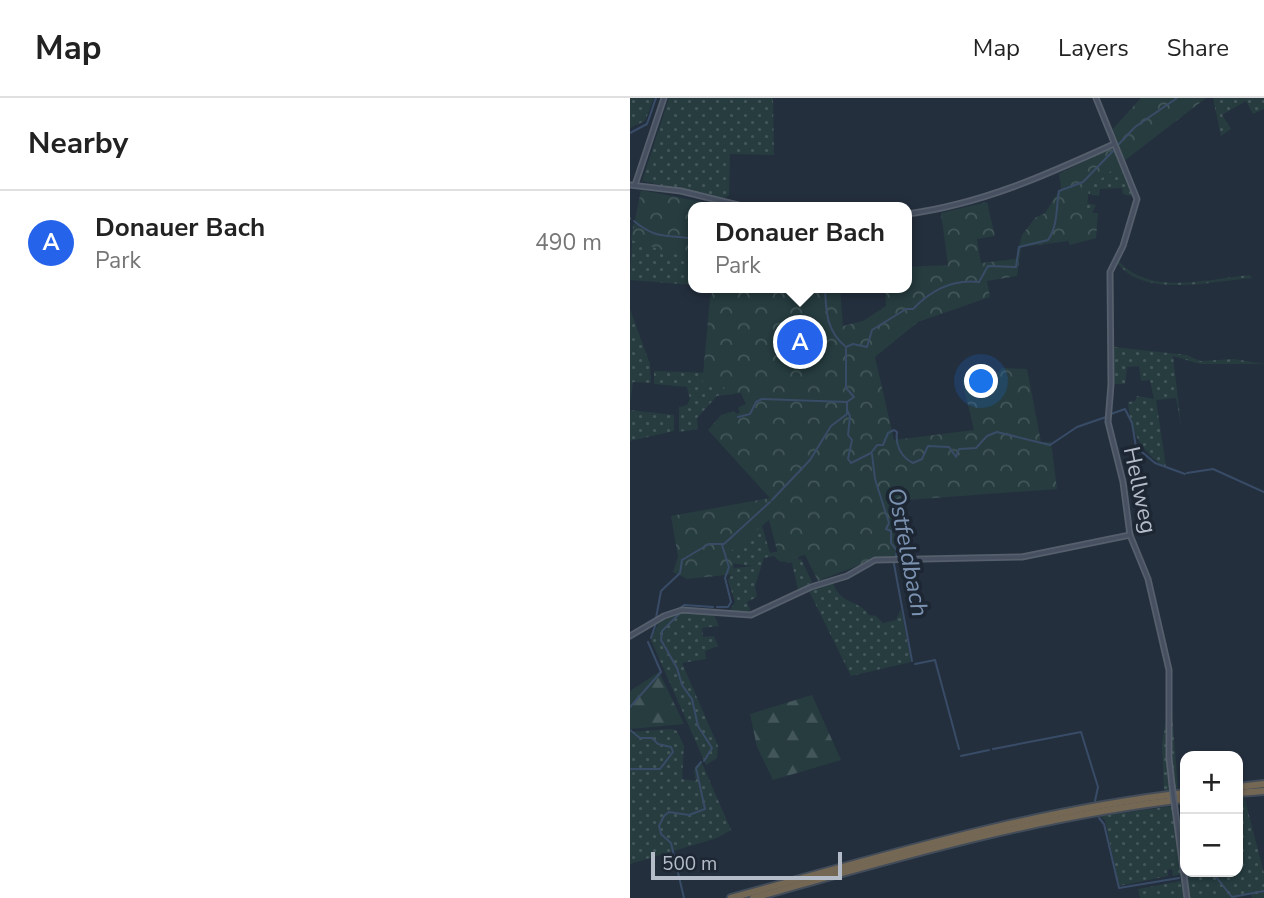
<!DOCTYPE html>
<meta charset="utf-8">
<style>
:root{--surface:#fff;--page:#f6f6f6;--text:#222;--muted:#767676;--line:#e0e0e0;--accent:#2563eb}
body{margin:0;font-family:"Nunito Sans",sans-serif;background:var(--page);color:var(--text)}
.controls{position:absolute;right:21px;bottom:21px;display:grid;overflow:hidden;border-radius:14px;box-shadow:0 2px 5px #0004}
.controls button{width:63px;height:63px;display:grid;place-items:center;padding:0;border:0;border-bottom:2px solid var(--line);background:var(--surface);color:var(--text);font:35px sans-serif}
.scale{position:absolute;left:21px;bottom:18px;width:191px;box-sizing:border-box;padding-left:7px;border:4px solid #b4bcc9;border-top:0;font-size:19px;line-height:24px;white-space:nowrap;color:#b4bcc9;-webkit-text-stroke:5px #1d2633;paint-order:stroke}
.you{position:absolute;left:352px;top:284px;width:24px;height:24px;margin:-18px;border:5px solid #fff;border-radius:50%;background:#1a73e8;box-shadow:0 0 0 10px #1a73e833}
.badge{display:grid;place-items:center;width:46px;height:46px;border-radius:50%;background:var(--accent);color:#fff;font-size:23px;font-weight:700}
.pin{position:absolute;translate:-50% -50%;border:4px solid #fff;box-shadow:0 2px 7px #0006}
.popup{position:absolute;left:58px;top:104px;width:224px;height:91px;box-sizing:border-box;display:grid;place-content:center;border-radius:14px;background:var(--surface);filter:drop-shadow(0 2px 5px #0005);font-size:23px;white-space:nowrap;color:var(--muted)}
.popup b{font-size:26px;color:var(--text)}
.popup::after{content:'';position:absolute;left:50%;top:100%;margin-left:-14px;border:14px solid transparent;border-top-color:var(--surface)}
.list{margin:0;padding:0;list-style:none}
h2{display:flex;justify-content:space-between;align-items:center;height:91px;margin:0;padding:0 28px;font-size:30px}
h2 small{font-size:23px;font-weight:400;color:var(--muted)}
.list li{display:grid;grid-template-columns:46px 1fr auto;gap:21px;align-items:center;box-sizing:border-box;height:105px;padding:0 28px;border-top:2px solid var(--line)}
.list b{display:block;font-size:26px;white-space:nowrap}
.list p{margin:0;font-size:23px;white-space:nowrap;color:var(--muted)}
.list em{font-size:23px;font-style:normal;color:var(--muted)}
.map{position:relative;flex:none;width:634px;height:800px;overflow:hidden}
header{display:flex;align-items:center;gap:42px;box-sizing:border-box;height:98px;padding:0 35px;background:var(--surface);border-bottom:2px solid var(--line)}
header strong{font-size:33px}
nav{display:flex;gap:38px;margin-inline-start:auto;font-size:24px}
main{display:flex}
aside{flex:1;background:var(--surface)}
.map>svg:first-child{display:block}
</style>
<header>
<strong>Map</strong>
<nav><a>Map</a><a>Layers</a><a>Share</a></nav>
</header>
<main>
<aside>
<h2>Nearby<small></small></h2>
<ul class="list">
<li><span class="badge">A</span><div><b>Donauer Bach</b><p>Park</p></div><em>490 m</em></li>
</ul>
</aside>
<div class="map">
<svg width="634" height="800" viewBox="0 0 634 800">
<defs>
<pattern id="grass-dots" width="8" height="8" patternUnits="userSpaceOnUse" patternTransform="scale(1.75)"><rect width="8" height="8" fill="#263c3f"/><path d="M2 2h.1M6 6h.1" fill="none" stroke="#435659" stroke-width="1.8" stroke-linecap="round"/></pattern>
<pattern id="forest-firs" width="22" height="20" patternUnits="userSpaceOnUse" patternTransform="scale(1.75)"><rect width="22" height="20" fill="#263c3f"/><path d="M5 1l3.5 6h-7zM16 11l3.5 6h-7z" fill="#435659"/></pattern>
<pattern id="park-crowns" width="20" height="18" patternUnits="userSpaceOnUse" patternTransform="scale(1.75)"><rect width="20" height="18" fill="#263c3f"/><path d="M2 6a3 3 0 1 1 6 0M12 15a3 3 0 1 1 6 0" fill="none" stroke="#435659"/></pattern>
</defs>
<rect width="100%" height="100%" fill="#242f3e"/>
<g fill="url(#grass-dots)">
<polygon points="0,0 24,0 15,23 0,30"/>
<polygon points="39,0 143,0 144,57 100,56 99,97 94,100 12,83"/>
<polygon points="583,0 634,0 634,11 623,16 616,3 592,17 601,31 591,38"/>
<polygon points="480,51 484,52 505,99 493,96 492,90 470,91 469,98 458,96 457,105 466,107 462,115 456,115 433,92 429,76"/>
<polygon points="3,126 18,137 63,143 63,187 0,182"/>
<path d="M487,161C517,199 577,181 620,177L622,180C583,183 512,201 487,164L483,173L484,249L557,257L570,263L604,261L634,266H570L543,258L551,327L546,300L526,302L536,369C511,356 500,331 498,304L505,303L507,298L524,301L520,282L511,283L509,268L497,269L495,286H483L481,175Z"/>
<polygon points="0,211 20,266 21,285 3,284 0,305"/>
<polygon points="24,273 82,275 128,289 112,316 108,310 117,306 111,295 87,298 67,320 68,331 49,334 49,309 57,307 60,301 57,289 24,286"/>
<polygon points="0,312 44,317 44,333 0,343"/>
<polygon points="129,418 140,455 150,453 169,458 168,462 171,461 182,484 168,492 162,465 149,463 144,458 134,460 125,488 127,499 117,504 121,513 115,516 99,514 105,504 98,482 105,470 123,468 100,465 99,445"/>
<path d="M203,484C208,506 230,502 239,517L246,518L253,525L266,522L271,511L281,564L221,578L179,493Z"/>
<polygon points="55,513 83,515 89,528 72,530 73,539 84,538 88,548 75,553 76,561 52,565 88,648 87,660 76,667 21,542 29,523"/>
<polygon points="542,614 548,691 534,693 532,646 537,615"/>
<polygon points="41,631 47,633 54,648 52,681 66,683 64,672 71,663 101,732 87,740 0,766 0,634"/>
<polygon points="614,698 634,775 634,800 622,800 621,796 605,800 559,800 556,774 608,774 608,699"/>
<polygon points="543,708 552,776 543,778 542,771 537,772 538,778 489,788 475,722 470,718"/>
<polygon points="551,783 554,800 510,800 508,791"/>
</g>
<g fill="url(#forest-firs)">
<polygon points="29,574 54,626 0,631 0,593"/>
<polygon points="182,597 211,662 143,682 127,649 120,616"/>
</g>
<g fill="url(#park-crowns)">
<polygon points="511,0 576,0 459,90 456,114 468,115 466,140 440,147 438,143 391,149 387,178 357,183 360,199 288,224 245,259 264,342 344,332 332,282 364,278 372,270 397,271 411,344 421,344 427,391 264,403 274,460 245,461 188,483 175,457 150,464 139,422 101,453 105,476 57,481 43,474 48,459 41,418 140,400 78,332 91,317 104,313 107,316 110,314 108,310 116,306 111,295 91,295 99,283 72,288 80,200 84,190 210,190 213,228 233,223 256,208 255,190 277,190 277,169 318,167 311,115 357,104 365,138 347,141 351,165 386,161 392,137 405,120 415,115 431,90 429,76 487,48 481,33"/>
<polygon points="11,92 98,109 63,109 63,162 1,142"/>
</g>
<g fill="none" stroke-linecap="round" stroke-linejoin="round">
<g stroke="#394c67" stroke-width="2">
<polyline points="0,35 17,26 26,0"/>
<polyline points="487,48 505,29 547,0"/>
<polyline points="0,120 0,121"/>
<path d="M4,123C27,142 36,136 63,141"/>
<path d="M195,190C196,213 196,233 216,249L223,246L237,249L242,232L276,211H283C302,191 323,181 349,184L358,168L386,169L389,149L418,142C428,128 426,110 429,93L453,84L484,52"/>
<path d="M217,312L220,318L218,337L222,342L218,361L221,365L241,355L247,347H253L258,335L264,332L267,334C265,347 271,359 283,365L292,361L298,348L319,349L326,359L329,351L346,350L357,338L367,334L420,347L447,329L476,319"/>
<polyline points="481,316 495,311 502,325 506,349 525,365 555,376"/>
<polyline points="108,319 120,316 126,304 132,301 217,304"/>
<polyline points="242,356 245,381 259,425 256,431 261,433 261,445 267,453 264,466 282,563"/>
<polyline points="557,375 583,371 634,394"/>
<polyline points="142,402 180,362 201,328 217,316 217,304 224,299 216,290 216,251"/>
<polyline points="87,509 98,509 101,504 95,480 99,469 92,447"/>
<polyline points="49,511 54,507 83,509"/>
<polyline points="50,515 32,533 31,542 47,570 52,587 62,601 68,628 82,650 74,663"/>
<polyline points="26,520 31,493 50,475 52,462 79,446 94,446 140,404"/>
<polyline points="21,540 26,525"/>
<polyline points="285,566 305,562 329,651"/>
<polyline points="0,609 31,574 18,544"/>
<polyline points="0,632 10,640 22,640 28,646 41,649 43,654 30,671 0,671"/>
<polyline points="363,651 451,634 468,689 465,703"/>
<polyline points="331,658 359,652"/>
<polyline points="469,720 474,726 489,790 549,780"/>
<polyline points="556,779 582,774 602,799 634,793"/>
<polyline points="54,800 41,745 31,736 29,728 34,718 39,714 59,717 75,711 66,670 71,664"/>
</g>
<defs>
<g id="secondary">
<polyline points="466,0 507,101 493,148 480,174 481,286 478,324 493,384 500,437 518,481 539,572 539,660 542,687"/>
<polyline points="0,87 51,93 116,109"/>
<polyline points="5,87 34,0"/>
<path d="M277,116C352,106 416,77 484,46"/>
<polyline points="0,538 34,518 52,512 121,517 181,489 217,478 245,462 392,459 500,437"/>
<polyline points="545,711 557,800"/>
</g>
<g id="highway">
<polyline points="608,689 634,686"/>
<polyline points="608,695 634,693"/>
<path d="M101,800C251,759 400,713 555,695"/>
<path d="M123,800C265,760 408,718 555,701"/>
</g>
</defs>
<use href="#secondary" stroke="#565f6c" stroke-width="7"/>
<use href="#highway" stroke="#434c59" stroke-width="10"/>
<use href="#secondary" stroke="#465061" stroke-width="3.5"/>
<use href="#highway" stroke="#746855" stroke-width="6"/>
<defs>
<polyline id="secondary-bridge" points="542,687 545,711"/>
</defs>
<use href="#secondary-bridge" stroke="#565f6c" stroke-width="7" stroke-linecap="butt"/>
<use href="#secondary-bridge" stroke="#465061" stroke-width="3.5"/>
</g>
<g text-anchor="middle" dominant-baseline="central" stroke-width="7" stroke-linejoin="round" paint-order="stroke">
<g font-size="23" fill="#b4bcc9" stroke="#1d2633">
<text transform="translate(510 392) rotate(78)">Hellweg</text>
</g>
<g font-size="24" font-style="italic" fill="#7c92b1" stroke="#1d2633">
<text transform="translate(278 454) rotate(79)">Ostfeldbach</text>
</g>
</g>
</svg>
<div class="controls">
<button>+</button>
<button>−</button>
</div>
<div class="scale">500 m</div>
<div class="you"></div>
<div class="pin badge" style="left:170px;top:244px">A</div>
<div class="popup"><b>Donauer Bach</b>Park</div>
</div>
</main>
